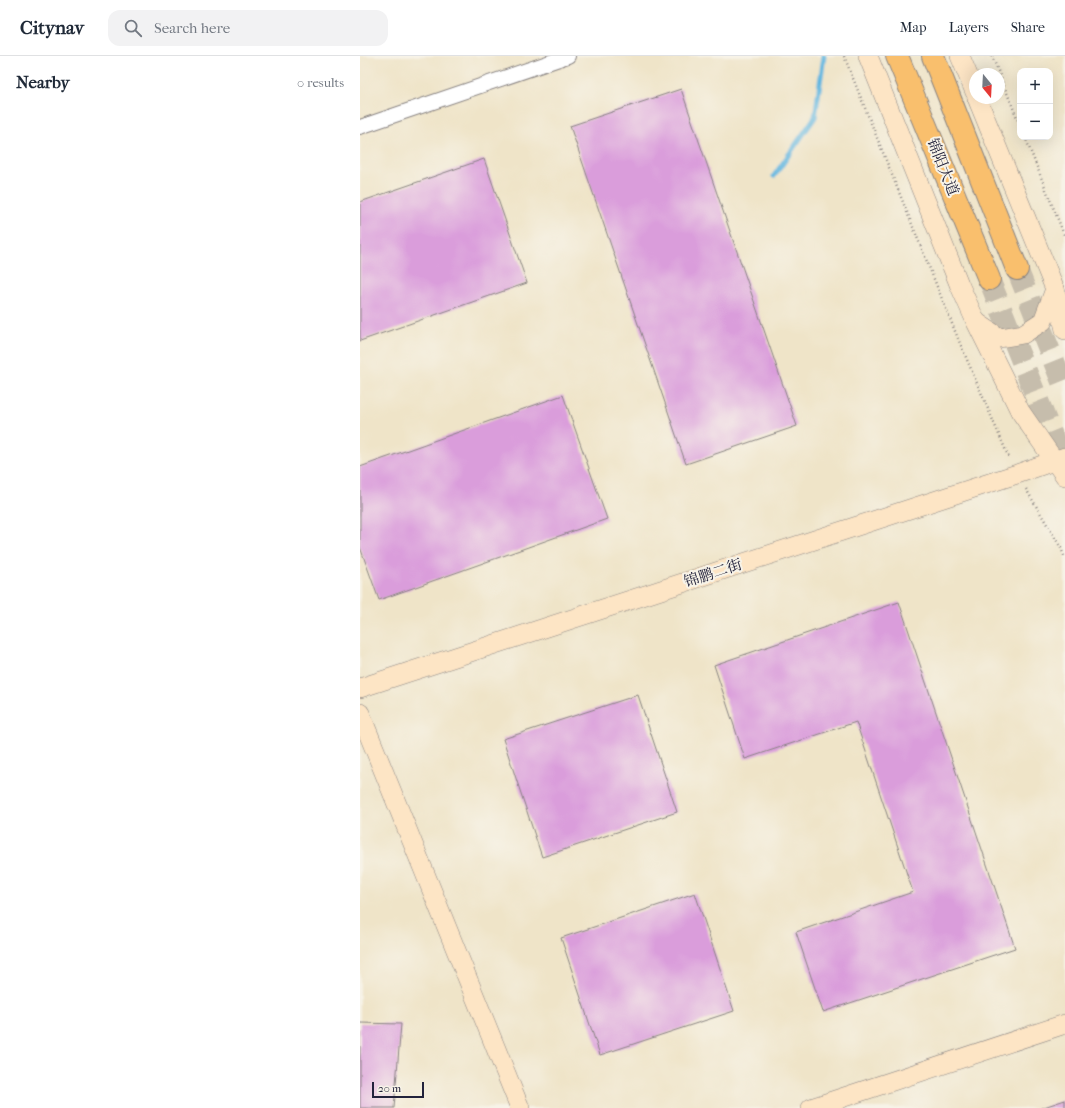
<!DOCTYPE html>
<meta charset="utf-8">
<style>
:root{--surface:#fff;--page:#f2f2f3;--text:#1f2937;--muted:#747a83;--line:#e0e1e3}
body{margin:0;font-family:"IM FELL French Canon","Noto Serif SC",serif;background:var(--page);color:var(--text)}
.controls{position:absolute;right:12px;top:12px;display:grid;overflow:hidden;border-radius:8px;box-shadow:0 4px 16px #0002}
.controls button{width:36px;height:36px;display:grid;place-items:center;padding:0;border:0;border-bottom:1px solid var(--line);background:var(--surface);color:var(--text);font:20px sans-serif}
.compass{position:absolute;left:609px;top:12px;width:36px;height:36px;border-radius:50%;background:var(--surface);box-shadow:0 4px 16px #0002;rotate:162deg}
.scale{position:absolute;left:12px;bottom:10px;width:52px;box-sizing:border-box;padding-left:4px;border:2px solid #22223b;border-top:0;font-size:11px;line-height:14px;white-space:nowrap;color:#22223b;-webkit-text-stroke:3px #f7f3e8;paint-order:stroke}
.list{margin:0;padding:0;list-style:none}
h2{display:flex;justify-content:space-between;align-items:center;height:52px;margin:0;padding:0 16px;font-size:17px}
h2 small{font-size:13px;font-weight:400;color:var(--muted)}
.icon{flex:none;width:22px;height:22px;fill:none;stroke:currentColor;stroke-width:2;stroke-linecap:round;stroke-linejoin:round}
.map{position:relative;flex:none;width:705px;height:1052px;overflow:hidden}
header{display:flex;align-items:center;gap:24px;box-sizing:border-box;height:56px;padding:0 20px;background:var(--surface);border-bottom:1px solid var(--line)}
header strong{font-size:19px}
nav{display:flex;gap:22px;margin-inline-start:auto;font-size:14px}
.search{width:280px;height:36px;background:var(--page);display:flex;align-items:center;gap:10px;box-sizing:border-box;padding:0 14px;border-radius:12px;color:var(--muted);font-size:15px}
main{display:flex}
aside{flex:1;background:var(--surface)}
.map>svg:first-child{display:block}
</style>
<header>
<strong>Citynav</strong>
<div class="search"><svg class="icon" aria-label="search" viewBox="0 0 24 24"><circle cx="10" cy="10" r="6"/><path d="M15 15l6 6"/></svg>Search here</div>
<nav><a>Map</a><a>Layers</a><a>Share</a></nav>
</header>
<main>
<aside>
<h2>Nearby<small>0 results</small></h2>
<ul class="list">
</ul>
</aside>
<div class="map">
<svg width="705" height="1052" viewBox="0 0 705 1052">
<rect width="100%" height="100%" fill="#f7f3e8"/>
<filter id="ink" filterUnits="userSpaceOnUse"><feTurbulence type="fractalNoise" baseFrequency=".025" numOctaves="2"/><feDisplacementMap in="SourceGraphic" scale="8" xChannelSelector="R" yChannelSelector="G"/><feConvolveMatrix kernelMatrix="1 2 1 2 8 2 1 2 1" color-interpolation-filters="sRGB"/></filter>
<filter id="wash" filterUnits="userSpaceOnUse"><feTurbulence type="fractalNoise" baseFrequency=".012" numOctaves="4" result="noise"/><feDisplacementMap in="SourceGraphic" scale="16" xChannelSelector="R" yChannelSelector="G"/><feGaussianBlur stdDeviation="0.9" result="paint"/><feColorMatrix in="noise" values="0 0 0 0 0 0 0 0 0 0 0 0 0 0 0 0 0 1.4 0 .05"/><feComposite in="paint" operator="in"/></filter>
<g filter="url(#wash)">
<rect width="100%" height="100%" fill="#efe4c8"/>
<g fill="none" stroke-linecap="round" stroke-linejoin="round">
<polyline stroke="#64b7e0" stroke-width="5" points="414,120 455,61 464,0"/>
</g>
<g id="blocks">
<g fill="#da9ddb">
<polygon points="321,33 437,370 326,408 210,70"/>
<polygon points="124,103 167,227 0,285 0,146"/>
<polygon points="203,339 247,463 19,544 0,491 0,411"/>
<polygon points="539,546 655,892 463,956 436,876 553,836 496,666 385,703 354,609"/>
<polygon points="278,639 317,756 182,801 143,683"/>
<polygon points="335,837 374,955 240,999 201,882"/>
<polygon points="0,967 41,968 34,1052 0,1052"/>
<polygon points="705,1044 705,1052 681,1052"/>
</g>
</g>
</g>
<g filter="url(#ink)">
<use href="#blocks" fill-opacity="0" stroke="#888382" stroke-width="1"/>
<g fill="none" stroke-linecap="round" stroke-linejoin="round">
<g stroke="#c6bdac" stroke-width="22" stroke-dasharray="22 11" stroke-linecap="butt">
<polyline points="657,213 705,333"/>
<polyline points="629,223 705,412"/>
</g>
<defs>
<polyline id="street" points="0,71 208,0"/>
<g id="secondary">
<polyline points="508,0 599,228 616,266 660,355 705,420"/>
<polyline points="600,0 615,36"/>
<polyline points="617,42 695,233 705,274"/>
<polyline points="618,267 640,282 663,278 683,265 695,233"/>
<polyline points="0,632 657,418 705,401"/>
<polyline points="0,657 160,1052"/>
<polyline points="451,1052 705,968"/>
</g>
<g id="highway">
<polyline points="537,0 629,223"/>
<polyline points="573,0 657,213"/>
</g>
</defs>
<use href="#street" stroke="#888382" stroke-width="16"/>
<use href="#secondary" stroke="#888382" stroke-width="20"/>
<use href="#highway" stroke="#888382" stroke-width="24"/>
<g stroke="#888382" stroke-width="2.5" stroke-dasharray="1 3" stroke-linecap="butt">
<polyline points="484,0 599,285 649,402"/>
<polyline points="632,0 660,69"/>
<polyline points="665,81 705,181"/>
<polyline points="666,433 701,492 705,502"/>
</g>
<use href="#street" stroke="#fff" stroke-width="14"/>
<use href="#secondary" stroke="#fde5c5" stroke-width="19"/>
<use href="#highway" stroke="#f9bf6d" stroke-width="22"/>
</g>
</g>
<g text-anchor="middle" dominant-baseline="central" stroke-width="4" stroke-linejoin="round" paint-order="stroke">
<g font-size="15" fill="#22223b" stroke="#f7f3e8">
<text transform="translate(583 111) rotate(68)">锦阳大道</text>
<text transform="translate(353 517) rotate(-18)">锦鹏二街</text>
</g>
</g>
</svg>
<div class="controls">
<button>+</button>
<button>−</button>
</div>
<svg class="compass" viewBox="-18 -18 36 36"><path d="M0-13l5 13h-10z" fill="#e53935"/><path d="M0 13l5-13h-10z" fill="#747a83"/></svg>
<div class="scale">20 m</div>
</div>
</main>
